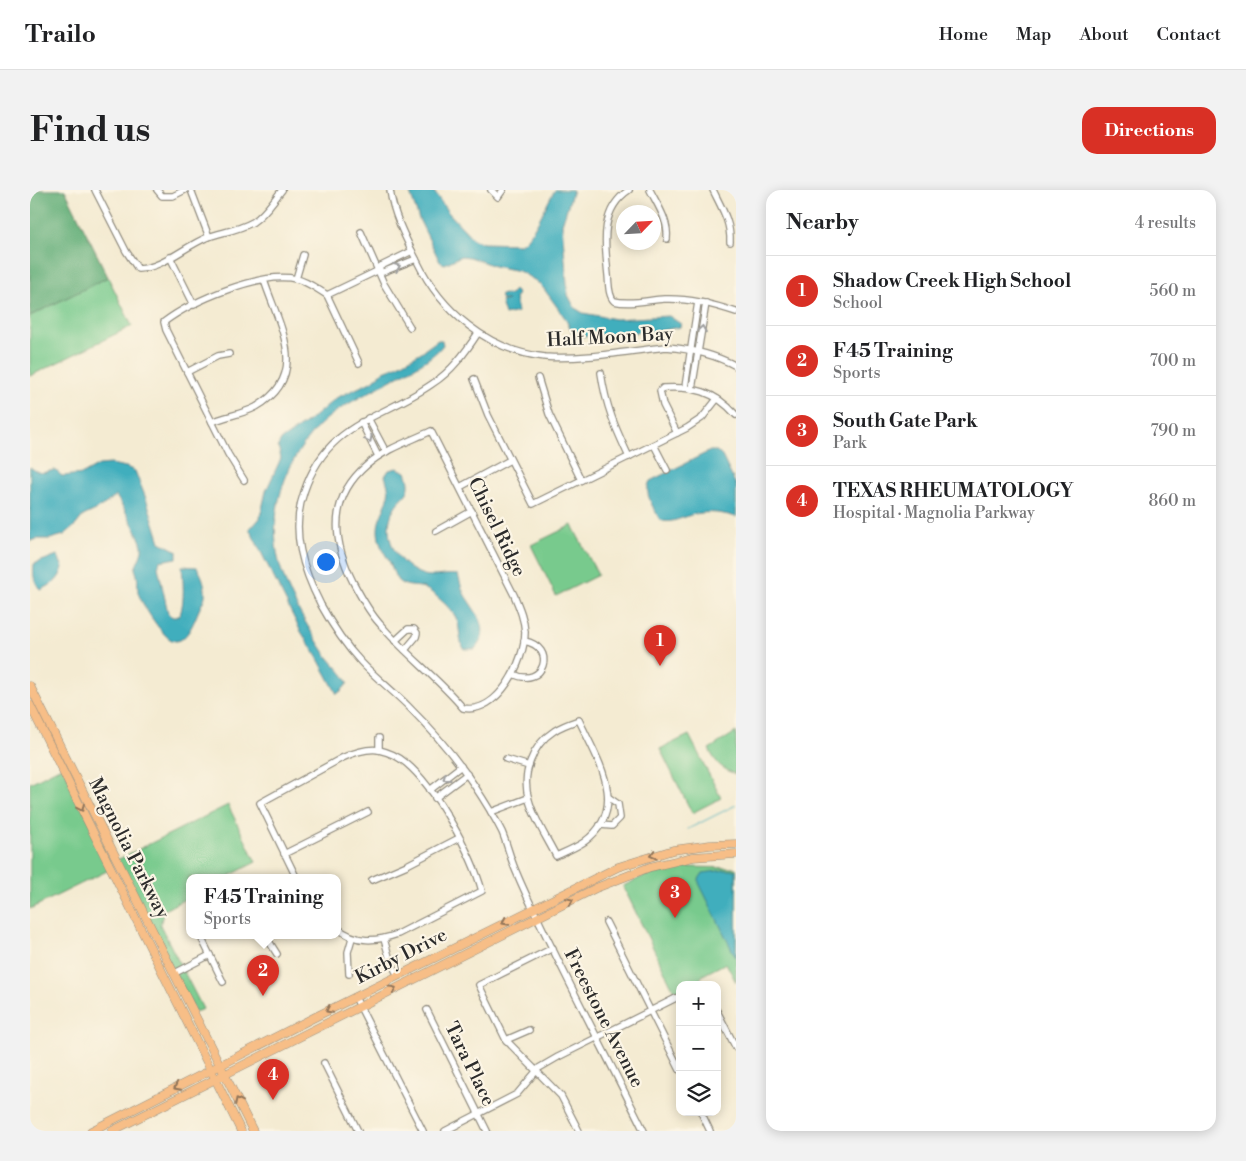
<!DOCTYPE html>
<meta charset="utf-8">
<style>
:root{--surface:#fff;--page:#f2f2f2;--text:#202124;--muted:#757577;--line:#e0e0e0;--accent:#d93025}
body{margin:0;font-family:"Libre Bodoni",serif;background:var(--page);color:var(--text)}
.controls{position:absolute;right:15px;bottom:15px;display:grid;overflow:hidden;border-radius:10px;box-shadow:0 2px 12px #0003}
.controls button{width:45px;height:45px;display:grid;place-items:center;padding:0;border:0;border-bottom:1px solid var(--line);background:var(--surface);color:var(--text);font:25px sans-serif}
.compass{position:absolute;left:586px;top:15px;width:45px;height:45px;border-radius:50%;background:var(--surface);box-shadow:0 2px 12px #0003;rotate:65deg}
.you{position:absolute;left:295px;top:371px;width:18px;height:18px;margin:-12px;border:4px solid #fff;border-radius:50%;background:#1a73e8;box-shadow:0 0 0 8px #1a73e833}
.badge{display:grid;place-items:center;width:32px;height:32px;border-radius:50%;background:var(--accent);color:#fff;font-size:16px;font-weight:700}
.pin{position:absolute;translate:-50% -41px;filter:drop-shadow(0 1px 2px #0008)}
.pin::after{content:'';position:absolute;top:26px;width:18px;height:15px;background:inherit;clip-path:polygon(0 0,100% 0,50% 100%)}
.popup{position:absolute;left:156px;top:684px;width:155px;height:65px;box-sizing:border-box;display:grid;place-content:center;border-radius:10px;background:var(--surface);filter:drop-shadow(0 1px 4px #0005);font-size:16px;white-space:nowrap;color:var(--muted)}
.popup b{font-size:19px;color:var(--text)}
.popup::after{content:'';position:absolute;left:50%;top:100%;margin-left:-10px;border:10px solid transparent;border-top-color:var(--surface)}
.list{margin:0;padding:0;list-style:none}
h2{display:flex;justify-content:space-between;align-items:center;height:65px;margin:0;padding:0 20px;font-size:21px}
h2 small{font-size:16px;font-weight:400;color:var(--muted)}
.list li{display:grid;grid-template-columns:32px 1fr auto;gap:15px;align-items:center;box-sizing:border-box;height:70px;padding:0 20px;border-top:1px solid var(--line)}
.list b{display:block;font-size:19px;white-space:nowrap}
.list p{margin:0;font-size:16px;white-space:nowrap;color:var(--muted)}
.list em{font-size:16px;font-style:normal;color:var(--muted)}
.icon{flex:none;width:28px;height:28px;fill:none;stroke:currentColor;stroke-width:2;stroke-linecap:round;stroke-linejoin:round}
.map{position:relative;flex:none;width:706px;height:941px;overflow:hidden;border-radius:15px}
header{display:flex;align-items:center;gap:30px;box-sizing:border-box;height:70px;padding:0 25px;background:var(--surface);border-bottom:1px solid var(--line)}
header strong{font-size:24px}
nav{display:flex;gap:28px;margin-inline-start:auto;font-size:18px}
.intro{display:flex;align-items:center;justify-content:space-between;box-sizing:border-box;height:120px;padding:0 30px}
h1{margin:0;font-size:35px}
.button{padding:12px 22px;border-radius:15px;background:var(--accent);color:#fff;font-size:18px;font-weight:700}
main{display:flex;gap:30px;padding:0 30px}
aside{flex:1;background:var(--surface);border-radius:15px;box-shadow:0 2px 12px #0003}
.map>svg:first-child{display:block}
</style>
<header>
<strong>Trailo</strong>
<nav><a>Home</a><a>Map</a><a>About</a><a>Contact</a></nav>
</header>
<div class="intro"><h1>Find us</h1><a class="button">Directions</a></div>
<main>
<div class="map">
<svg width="706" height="941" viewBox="0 0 706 941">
<rect width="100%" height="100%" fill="#fcf5e5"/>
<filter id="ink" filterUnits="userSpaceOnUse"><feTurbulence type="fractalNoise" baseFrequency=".02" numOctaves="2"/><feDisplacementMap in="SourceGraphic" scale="10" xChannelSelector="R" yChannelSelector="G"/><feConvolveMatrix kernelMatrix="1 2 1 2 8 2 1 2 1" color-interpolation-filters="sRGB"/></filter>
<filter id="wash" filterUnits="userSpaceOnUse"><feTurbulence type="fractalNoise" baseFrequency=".0096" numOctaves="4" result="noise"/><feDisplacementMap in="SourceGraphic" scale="20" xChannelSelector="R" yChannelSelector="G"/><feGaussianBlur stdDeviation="1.12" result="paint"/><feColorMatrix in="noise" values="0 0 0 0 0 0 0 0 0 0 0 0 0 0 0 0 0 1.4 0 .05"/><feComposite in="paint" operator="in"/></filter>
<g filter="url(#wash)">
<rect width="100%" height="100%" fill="#f4ebd2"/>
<g fill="#78ca8d" stroke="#527a5c">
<polygon points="78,87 102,136 0,186 0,126"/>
<polygon points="542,335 568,385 526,406 501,355"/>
<path d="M706,542V584C692,580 685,572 679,559Z"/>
<polygon points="659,545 691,608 662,623 630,559"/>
<polygon points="33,576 83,678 0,719 0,593"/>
<polygon points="198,615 226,672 197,687 159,687 159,707 134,720 130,735 173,819 165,822 87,670"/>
<polygon points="655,677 706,678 706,792 696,773 673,785 666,795 650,795 650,803 646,805 593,696 614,686"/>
</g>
<polygon fill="#62ae78" stroke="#466c52" points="0,0 35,0 78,87 0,126"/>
<g fill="#40aebd" stroke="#366c74">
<path d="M379,0H403L418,22L443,49L453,53L490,54C502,49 517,12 525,0H543L532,34L538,105L545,118L553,123L585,129L639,126L651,134L650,137L628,141L544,147L535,128L514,99L506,91L489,81L464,76L440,67L431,66L415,74L410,72L389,29Z"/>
<polygon points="484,100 488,104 485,108 488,122 475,125 471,112 478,110 472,110 470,106 473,104 479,105"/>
<path d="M408,150H412L413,155C400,171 381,179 363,189C346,199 327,208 310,219C260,251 233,322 251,379C261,411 279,439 297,466C304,475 314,483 318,493L312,500L307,504L287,467L270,440L219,338L224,335L230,328L236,301L251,268L248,256L251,250L280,230L306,208L343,191L354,181L369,175L390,163Z"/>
<path d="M680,261H687L692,266L706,295V327C693,323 679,321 665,324C654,326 641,335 630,330C624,318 613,304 620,291Z"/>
<path d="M81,274L96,277L105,281L117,311L130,352L147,361V368L130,371L128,377L138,423C142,428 145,428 150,425C155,409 153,392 152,376L167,377C172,385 176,395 175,406C174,411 171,415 169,420C165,429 155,459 140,449C131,444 110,412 108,402C107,392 109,389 105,379C107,372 113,364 112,356C111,347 92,315 86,306L68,319L53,326L45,336L34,345L20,349H7L0,351V277C12,286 13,282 25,280L32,286L53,284L69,275Z"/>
<path d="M367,278L376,282C386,307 369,304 362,323C352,348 368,377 394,385C406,388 416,383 428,385C431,394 432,402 438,410C449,427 461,440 445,459H434C427,448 432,434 423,423C416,414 404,403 394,398C386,395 376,398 368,391C364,386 363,379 360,373C357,366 352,361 350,353C344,331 353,326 358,308C360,301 357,293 355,286L359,280Z"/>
<path d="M27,365L33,377C30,390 23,394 11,400C3,391 3,385 4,374Z"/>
<polygon points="695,680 706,680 706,768 669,693 669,689 673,683"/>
</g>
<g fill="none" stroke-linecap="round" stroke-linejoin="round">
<polyline stroke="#40aebd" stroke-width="1" points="658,639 706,615"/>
</g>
</g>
<g filter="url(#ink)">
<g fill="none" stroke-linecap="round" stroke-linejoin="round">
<defs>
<g id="minor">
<path d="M65,0L96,61L108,79C133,78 155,56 178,47C193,42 209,40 223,32C235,24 243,11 252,0"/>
<polyline points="127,0 132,6 143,6 155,0"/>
<polyline points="161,0 179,47"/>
<path d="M360,0C363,24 376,49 387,71C411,121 458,161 515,167C553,170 598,161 636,157C661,159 684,164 706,176"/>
<polyline points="461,0 468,7 473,0"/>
<path d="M599,0C569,20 575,55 578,85C579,94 578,105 584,111C600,115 618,110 634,109C659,108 683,114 706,122"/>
<path d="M620,0C628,16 639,31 637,49"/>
<path d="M683,0C691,17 701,32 700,52"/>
<polyline points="331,42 354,94 380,137"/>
<polyline points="140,67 164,115"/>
<polyline points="347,81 353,82 386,69"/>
<polyline points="266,89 273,65"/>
<polyline points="297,105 347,81 351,76 382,61"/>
<polyline points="297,105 329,173"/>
<path d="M448,143C435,163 422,181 402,194C350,230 297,232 274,302C260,341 273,380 291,415C302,435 315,455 331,472C345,487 363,501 378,516C402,540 425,566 444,595C454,610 464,626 472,642C477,654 480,667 485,679C492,696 500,713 508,729C542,800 579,870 614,941"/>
<polyline points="157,182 188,166 199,164"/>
<path d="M571,183C576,217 585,237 599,267"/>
<polyline points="508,188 519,224 551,290"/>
<polyline points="444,189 458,225 503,314 657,238 672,228 687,209"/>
<polyline points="655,197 668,112"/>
<polyline points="662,199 676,113"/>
<polyline points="338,228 356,262"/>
<path d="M182,232C196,226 213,224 226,217C282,185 248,134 234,90"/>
<polyline points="331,232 348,266"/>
<path d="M401,241L484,405C489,417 494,428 495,442C495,471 468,525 433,518C408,488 375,464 350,434C339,422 331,407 323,392C302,350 298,308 337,275C355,259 380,251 401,241Z"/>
<path d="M647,243L633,215L630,201L633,198C663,196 685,201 706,225"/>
<polyline points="624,255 637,280"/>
<path d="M214,290L198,264L136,140L134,132C162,111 231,81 266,89C277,91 287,99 297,105"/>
<polyline points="430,297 480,270"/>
<polyline points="406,341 442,321"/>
<polyline points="365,451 378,439 384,439 387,443 386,447 375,460"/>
<path d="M483,484C514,499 528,457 494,451"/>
<path d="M549,530C567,569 601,618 554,652C545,658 535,662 526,666C517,648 504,629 499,610C491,585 502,555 524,541C531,536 540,533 549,530Z"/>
<polyline points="349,560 349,548"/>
<polyline points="476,569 499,576"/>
<polyline points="400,600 431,576"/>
<polyline points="405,608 437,584"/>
<polyline points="461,622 498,608"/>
<polyline points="570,635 582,636 590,628 588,614 578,607"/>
<polyline points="254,664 338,622"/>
<path d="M266,687L230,613L312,568C323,563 336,558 349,560C358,562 369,567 376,573C406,598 442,664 452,701L368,744C345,752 326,753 307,738"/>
<polyline points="342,690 377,675 429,648"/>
<polyline points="576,732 650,880"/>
<polyline points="170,745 193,792"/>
<polyline points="235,745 247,764"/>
<polyline points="354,749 360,770 368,786"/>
<polyline points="523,758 449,795 476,850 531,906 549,941"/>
<polyline points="145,783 180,765"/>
<polyline points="319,784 318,762 322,748"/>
<polyline points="325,807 393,941"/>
<polyline points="397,820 457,941"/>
<polyline points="687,821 706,858"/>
<polyline points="476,850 499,840"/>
<polyline points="294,873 328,941"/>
<polyline points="671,922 680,941"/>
<polyline points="415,941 487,904 509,878 528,867 650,806"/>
</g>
<g id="major">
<polyline points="0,496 223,941"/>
<polyline points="0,515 211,941"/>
<polyline points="61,941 285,827 588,677 643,660 680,655 706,654"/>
<polyline points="82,941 566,698 620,677 663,667 706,664"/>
</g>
</defs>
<use href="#minor" stroke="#908b7e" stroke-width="8"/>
<use href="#major" stroke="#908b7e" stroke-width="9"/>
<use href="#minor" stroke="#fff" stroke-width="5.5"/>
<use href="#major" stroke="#f7be87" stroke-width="8"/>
</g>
<defs><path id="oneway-chevron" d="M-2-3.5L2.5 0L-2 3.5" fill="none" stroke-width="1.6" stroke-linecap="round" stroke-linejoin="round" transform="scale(1.25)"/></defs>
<g stroke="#a0a0a0">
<use href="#oneway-chevron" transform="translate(367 77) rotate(-22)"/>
<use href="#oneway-chevron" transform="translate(672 139) rotate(-81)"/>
<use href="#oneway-chevron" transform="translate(339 249) rotate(63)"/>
<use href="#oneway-chevron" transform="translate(416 588) rotate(143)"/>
</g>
<g stroke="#917459">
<use href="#oneway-chevron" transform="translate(51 618) rotate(64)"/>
<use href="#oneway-chevron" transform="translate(623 665) rotate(165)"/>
<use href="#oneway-chevron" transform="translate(540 711) rotate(-26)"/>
<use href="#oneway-chevron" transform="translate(475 732) rotate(153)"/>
<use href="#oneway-chevron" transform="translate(363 799) rotate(-26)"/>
<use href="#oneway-chevron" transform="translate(299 820) rotate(153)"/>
<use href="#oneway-chevron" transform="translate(147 897) rotate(152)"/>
<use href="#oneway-chevron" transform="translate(208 911) rotate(-116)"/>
</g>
</g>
<g text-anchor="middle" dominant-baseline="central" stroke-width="4.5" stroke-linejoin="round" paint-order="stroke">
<g font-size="19" fill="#2b2b2b" stroke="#fcf5e5">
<text transform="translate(580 147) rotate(-3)">Half Moon Bay</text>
<text transform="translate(467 337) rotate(64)">Chisel Ridge</text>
<text transform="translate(99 658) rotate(63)">Magnolia Parkway</text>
<text transform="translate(371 766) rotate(-27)">Kirby Drive</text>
<text transform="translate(574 828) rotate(63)">Freestone Avenue</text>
<text transform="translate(440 874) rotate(64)">Tara Place</text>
</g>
</g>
</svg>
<div class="controls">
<button>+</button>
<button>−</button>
<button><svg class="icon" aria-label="layers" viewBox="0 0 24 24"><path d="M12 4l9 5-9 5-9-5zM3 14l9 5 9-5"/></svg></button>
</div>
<svg class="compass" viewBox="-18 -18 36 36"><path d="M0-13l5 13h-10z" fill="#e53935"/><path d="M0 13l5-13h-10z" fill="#757577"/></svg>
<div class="you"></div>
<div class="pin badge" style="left:630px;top:476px">1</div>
<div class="pin badge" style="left:233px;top:806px">2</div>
<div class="popup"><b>F45 Training</b>Sports</div>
<div class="pin badge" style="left:645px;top:728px">3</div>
<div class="pin badge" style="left:243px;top:910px">4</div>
</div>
<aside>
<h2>Nearby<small>4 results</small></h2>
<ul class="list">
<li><span class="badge">1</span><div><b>Shadow Creek High School</b><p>School</p></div><em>560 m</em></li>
<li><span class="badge">2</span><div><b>F45 Training</b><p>Sports</p></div><em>700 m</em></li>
<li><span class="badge">3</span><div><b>South Gate Park</b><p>Park</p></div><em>790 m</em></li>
<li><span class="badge">4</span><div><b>TEXAS RHEUMATOLOGY</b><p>Hospital · Magnolia Parkway</p></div><em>860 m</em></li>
</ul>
</aside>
</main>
